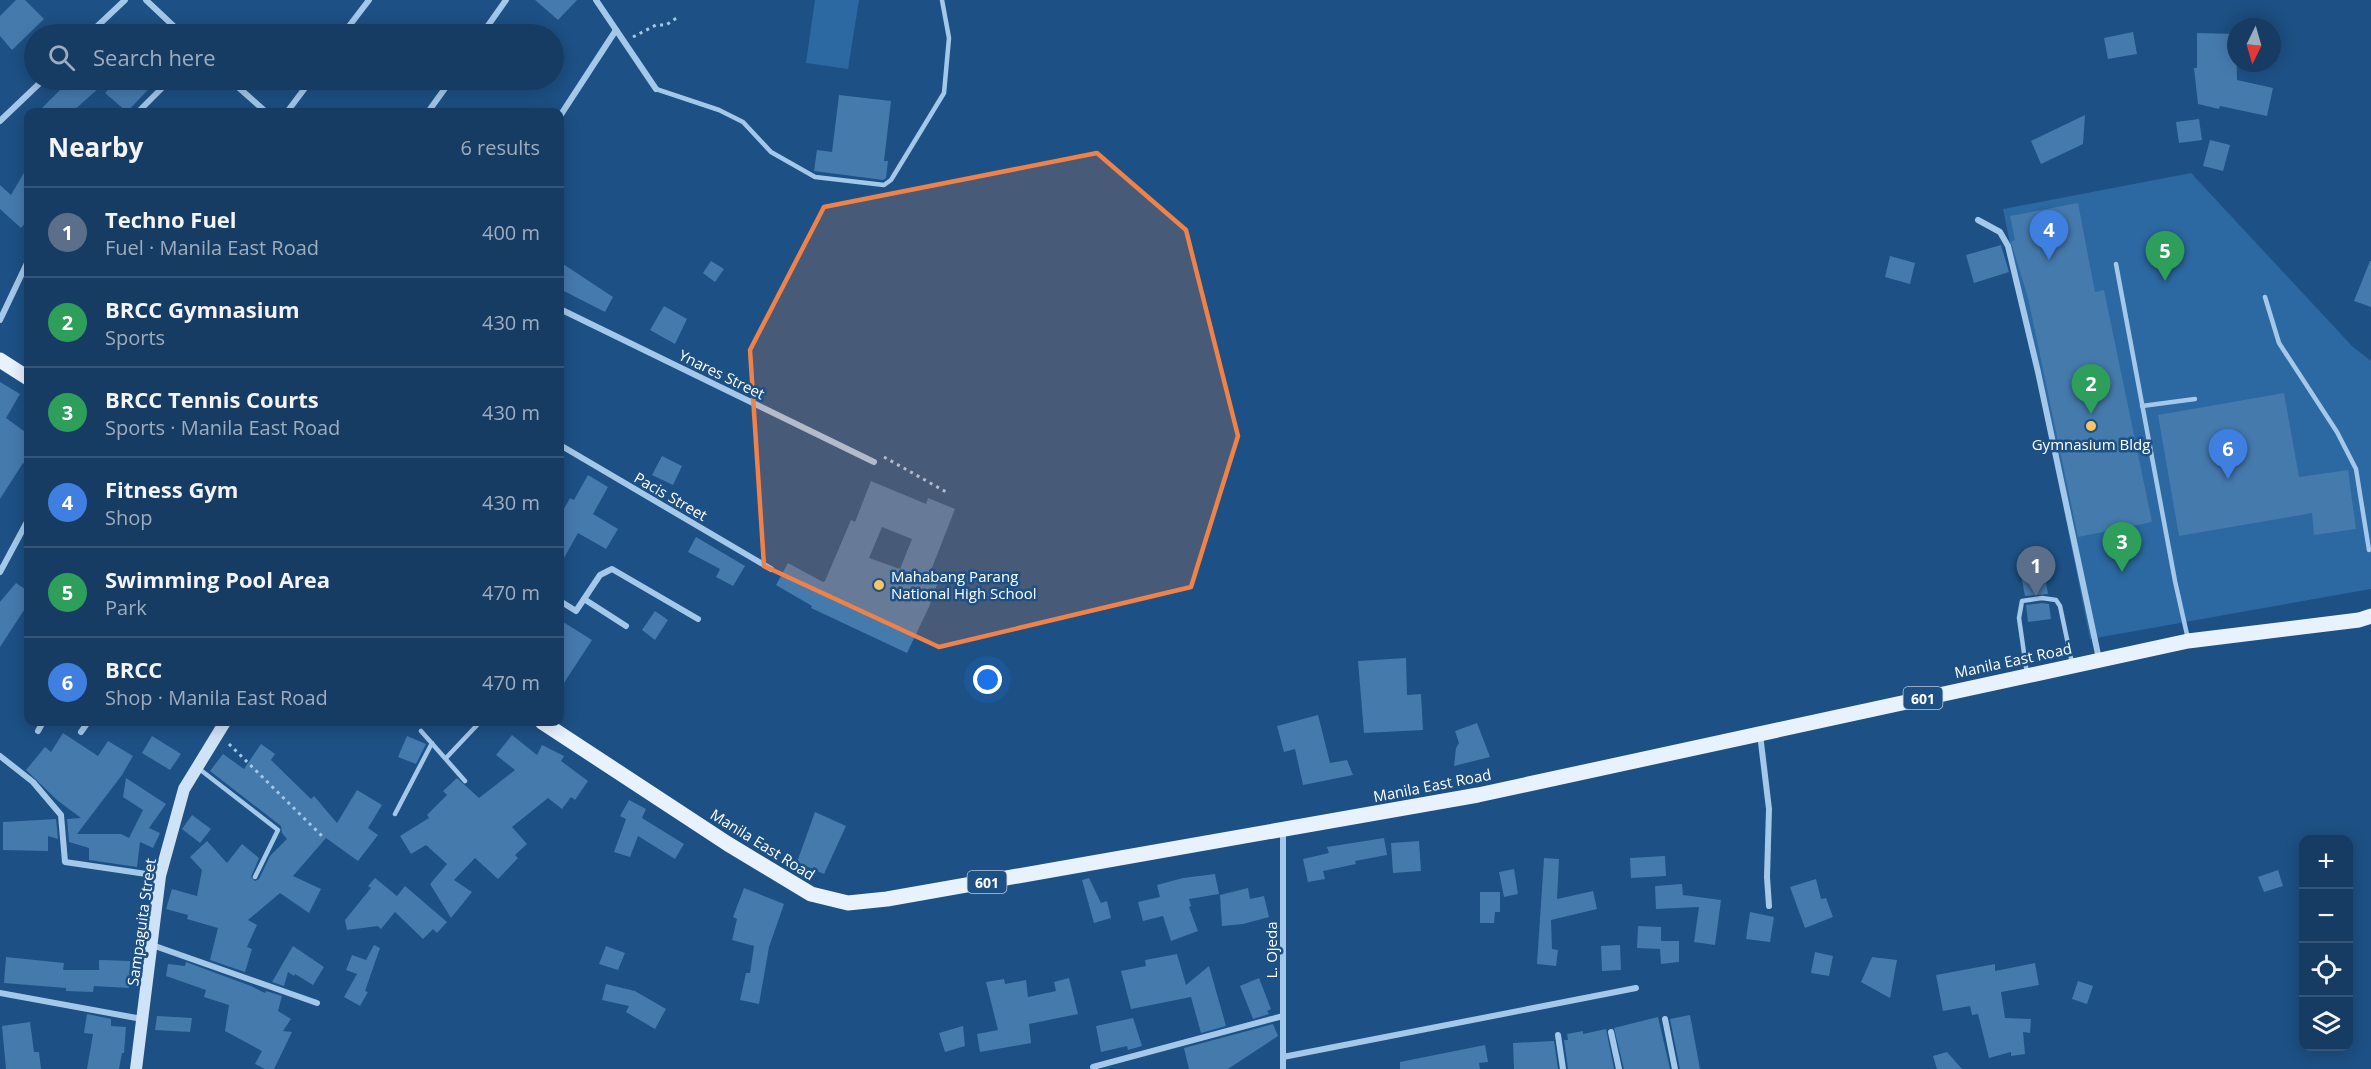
<!DOCTYPE html>
<meta charset="utf-8">
<style>
:root{--surface:#163c63;--page:#23476c;--text:#f1f3f6;--muted:#9eadbe;--line:#355678;--accent:#8abfa5}
body{margin:0;font-family:"Open Sans",sans-serif;background:var(--page);color:var(--text)}
.controls{position:absolute;right:18px;bottom:18px;display:grid;overflow:hidden;border-radius:12px;box-shadow:0 3px 15px #0003}
.controls button{width:54px;height:54px;display:grid;place-items:center;padding:0;border:0;border-bottom:2px solid var(--line);background:var(--surface);color:var(--text);font:30px sans-serif}
.compass{position:absolute;left:2227px;top:18px;width:54px;height:54px;border-radius:50%;background:var(--surface);box-shadow:0 3px 15px #0003;rotate:185deg}
.you{position:absolute;left:988px;top:680px;width:21px;height:21px;margin:-15px;border:4px solid #fff;border-radius:50%;background:#1a73e8;box-shadow:0 0 0 9px #1a73e833}
.badge{display:grid;place-items:center;width:39px;height:39px;border-radius:50%;background:var(--accent);color:#fff;font-size:20px;font-weight:700}
.pin{position:absolute;translate:-50% -50px;filter:drop-shadow(0 2px 3px #0008)}
.pin::after{content:'';position:absolute;top:32px;width:21px;height:18px;background:inherit;clip-path:polygon(0 0,100% 0,50% 100%)}
.list{margin:0;padding:0;list-style:none}
h2{display:flex;justify-content:space-between;align-items:center;height:78px;margin:0;padding:0 24px;font-size:26px}
h2 small{font-size:20px;font-weight:400;color:var(--muted)}
.list li{display:grid;grid-template-columns:39px 1fr auto;gap:18px;align-items:center;box-sizing:border-box;height:90px;padding:0 24px;border-top:2px solid var(--line)}
.list b{display:block;font-size:22px;white-space:nowrap}
.list p{margin:0;font-size:20px;white-space:nowrap;color:var(--muted)}
.list em{font-size:20px;font-style:normal;color:var(--muted)}
.icon{flex:none;width:33px;height:33px;fill:none;stroke:currentColor;stroke-width:2;stroke-linecap:round;stroke-linejoin:round}
.map{position:relative;flex:none;width:2371px;height:1069px;overflow:hidden}
.search{position:absolute;background:var(--surface);box-shadow:0 3px 15px #0003;left:24px;top:24px;width:540px;height:66px;display:flex;align-items:center;gap:15px;box-sizing:border-box;padding:0 21px;border-radius:33px;color:var(--muted);font-size:22px}
.panel{position:absolute;background:var(--surface);box-shadow:0 3px 15px #0003;left:24px;top:108px;width:540px;height:618px;border-radius:12px}
.map>svg:first-child{display:block}
</style>
<div class="map">
<svg width="2371" height="1069" viewBox="0 0 2371 1069">
<rect width="100%" height="100%" fill="#1d5084"/>
<g fill="#2c68a1">
<polygon points="815,0 859,0 848,69 806,63"/>
<polygon points="2191,173 2352,346 2371,361 2371,589 2090,639 2003,209"/>
</g>
<g fill="#457aad" fill-rule="evenodd">
<polygon points="16,0 25,0 44,19 12,50 0,36 0,16"/>
<polygon points="535,0 577,0 558,20"/>
<polygon points="2133,32 2137,54 2108,59 2104,38"/>
<polygon points="2197,33 2236,34 2237,80 2273,88 2267,116 2220,106 2219,109 2198,104 2194,68 2197,68"/>
<polygon points="70,80 91,80 99,88 72,112 38,112"/>
<polygon points="117,80 157,80 127,112 105,93"/>
<polygon points="839,95 891,101 884,161 888,161 886,178 883,180 814,171 817,150 832,152"/>
<polygon points="2085,115 2083,144 2041,164 2031,141"/>
<polygon points="2199,119 2202,140 2179,143 2176,122"/>
<polygon points="2210,140 2230,145 2223,171 2203,166"/>
<polygon points="28,166 28,220 21,228 0,209 0,185 11,195"/>
<polygon points="2078,203 2095,292 2104,290 2152,522 2078,537 2028,298 2011,242 2015,240 2010,216"/>
<polygon points="2001,245 2009,272 1974,283 1966,255"/>
<polygon points="1890,256 1915,263 1910,284 1885,277"/>
<polygon points="711,261 724,269 715,282 703,273"/>
<polygon points="2370,261 2371,261 2371,307 2354,301"/>
<polygon points="560,262 613,297 605,312 560,289"/>
<polygon points="664,306 687,319 675,344 650,330"/>
<polygon points="0,382 20,394 6,418 28,434 28,467 23,463 0,499"/>
<polygon points="2284,393 2299,477 2348,470 2356,529 2314,535 2312,513 2179,536 2158,415"/>
<polygon points="662,456 682,466 673,485 652,475"/>
<polygon points="588,475 608,487 593,514 618,529 606,549 578,533 560,565 560,516 570,498 574,500"/>
<path d="M871,481L926,504L928,498L955,509L928,578L938,582L929,607L907,653L811,608L812,606L776,585L788,563L823,582L825,581L851,520L855,522ZM882,527L912,539L900,569L869,558Z"/>
<polygon points="696,537 745,566 733,586 716,577 720,569 688,552"/>
<polygon points="2045,577 2048,594 2025,596 2022,580"/>
<polygon points="16,583 28,591 28,604 0,647 0,602"/>
<polygon points="2042,603 2049,604 2051,619 2028,622 2026,605"/>
<polygon points="655,611 668,620 655,640 642,630"/>
<polygon points="560,620 592,640 560,689"/>
<polygon points="1406,658 1407,695 1421,694 1423,730 1364,733 1358,661"/>
<polygon points="1318,715 1330,763 1347,760 1353,775 1303,785 1295,749 1284,752 1277,726"/>
<polygon points="1477,723 1490,757 1454,766 1456,748 1459,743 1455,731"/>
<polygon points="63,733 98,756 108,741 133,756 122,775 77,834 121,834 129,838 143,810 123,797 126,778 166,804 149,828 160,833 153,848 140,842 137,867 89,860 89,848 69,842 67,819 81,818 57,800 26,770 45,747 51,752"/>
<polygon points="512,735 537,755 542,745 564,756 561,761 588,781 575,800 571,797 562,809 548,798 512,827 527,844 515,855 518,858 498,879 475,858 454,880 472,892 451,918 430,884 447,864 426,845 411,854 400,836 429,818 427,815 447,795 443,791 457,778 479,798 515,770 496,755"/>
<polygon points="152,736 181,754 170,770 142,753"/>
<polygon points="407,736 426,744 416,764 398,757"/>
<polygon points="261,744 275,754 271,760 311,799 314,796 337,823 357,790 382,805 368,828 378,835 358,861 326,838 293,876 321,889 309,913 280,893 248,920 257,925 247,947 252,949 245,972 210,960 218,928 187,919 188,915 166,909 172,889 197,896 202,870 190,857 207,841 227,863 242,844 259,858 251,877 255,881 259,879 270,856 287,839 282,833 281,826 210,771 223,754 244,769"/>
<polygon points="629,800 646,809 642,818 684,844 675,859 638,836 630,857 614,852 626,819 620,816"/>
<polygon points="815,812 846,826 824,874 797,862"/>
<polygon points="192,815 211,829 200,843 182,829"/>
<polygon points="56,819 58,839 48,836 48,851 3,850 3,822"/>
<polygon points="1384,838 1387,855 1355,861 1356,864 1323,871 1325,879 1308,882 1303,859 1329,853 1327,847"/>
<polygon points="1419,841 1421,871 1393,873 1391,843"/>
<polygon points="1665,856 1666,876 1631,878 1630,858"/>
<polygon points="1544,858 1559,859 1557,899 1593,891 1597,909 1551,920 1552,949 1558,950 1556,966 1537,964"/>
<polygon points="1514,869 1518,894 1504,897 1499,872"/>
<polygon points="2278,870 2283,886 2264,892 2258,877"/>
<polygon points="1215,874 1219,894 1189,899 1191,906 1189,907 1198,931 1171,941 1163,916 1143,921 1138,902 1160,897 1157,885 1183,878"/>
<polygon points="375,878 397,896 405,886 447,922 437,933 433,929 423,939 395,912 381,929 378,926 347,930 345,920 371,888 368,886"/>
<polygon points="1089,878 1101,903 1107,901 1111,918 1094,923 1082,880"/>
<polygon points="1816,879 1821,899 1826,898 1833,917 1805,928 1790,887"/>
<polygon points="1682,884 1683,895 1721,900 1715,945 1694,942 1699,907 1656,909 1655,886"/>
<polygon points="744,888 784,904 769,947 759,1004 740,1000 746,973 750,973 754,946 732,940 737,919 733,917"/>
<polygon points="1248,888 1250,899 1264,896 1269,917 1243,924 1222,926 1220,895"/>
<polygon points="1480,892 1500,892 1500,912 1495,912 1494,923 1480,923"/>
<polygon points="1750,912 1774,917 1770,942 1746,939"/>
<polygon points="1638,926 1661,927 1661,941 1679,941 1679,962 1661,964 1660,949 1637,948"/>
<polygon points="374,945 380,948 365,991 368,992 360,1006 344,997 357,974 346,970 352,955 366,960"/>
<polygon points="1620,945 1621,970 1602,971 1601,946"/>
<polygon points="293,946 324,967 313,985 295,974 294,976 288,972 284,986 272,982"/>
<polygon points="606,946 625,953 618,970 599,964"/>
<polygon points="1815,952 1833,956 1829,976 1811,973"/>
<polygon points="1177,954 1186,985 1209,966 1226,1026 1201,1033 1191,997 1131,1009 1121,971 1146,966 1145,960"/>
<polygon points="6,957 64,963 63,970 99,970 99,960 130,961 129,988 94,986 93,992 66,991 66,988 4,983"/>
<polygon points="1872,957 1897,960 1890,998 1861,982"/>
<polygon points="186,962 251,986 265,993 266,991 282,996 278,1011 291,1019 283,1031 292,1032 274,1069 265,1069 255,1064 262,1051 225,1031 229,1005 204,997 206,990 166,976 168,964 185,966"/>
<polygon points="2035,963 2039,985 2001,992 2005,1018 2031,1019 2030,1033 2023,1032 2025,1054 2011,1056 2011,1052 1989,1058 1978,1014 1972,1015 1970,1006 1943,1011 1936,975 1995,964 1995,971"/>
<polygon points="1069,978 1078,1014 1029,1024 1031,1043 980,1052 977,1034 998,1030 986,982 1004,979 1005,984 1026,980 1028,997 1056,991 1054,982"/>
<polygon points="1259,978 1271,1009 1267,1011 1269,1014 1253,1019 1240,986"/>
<polygon points="2078,981 2093,986 2087,1004 2072,999"/>
<polygon points="606,984 635,991 666,1009 655,1029 626,1012 629,1006 602,1000"/>
<polygon points="87,1014 111,1019 111,1026 126,1027 124,1053 122,1053 119,1069 87,1069 93,1034 84,1033"/>
<polygon points="1690,1015 1700,1069 1680,1069 1670,1019"/>
<polygon points="157,1016 192,1018 190,1032 155,1030"/>
<polygon points="1658,1017 1670,1069 1624,1069 1614,1028"/>
<polygon points="1133,1018 1142,1046 1128,1050 1127,1046 1101,1052 1096,1026"/>
<polygon points="30,1022 34,1052 39,1052 41,1069 6,1069 2,1026"/>
<polygon points="1273,1024 1278,1036 1228,1069 1189,1069 1184,1048"/>
<polygon points="963,1026 965,1046 945,1052 939,1033"/>
<polygon points="1606,1029 1614,1069 1568,1069 1564,1040 1568,1040 1567,1034 1583,1031 1583,1034"/>
<polygon points="1554,1041 1558,1069 1514,1069 1513,1043"/>
<polygon points="1485,1045 1488,1062 1479,1063 1480,1069 1400,1069 1400,1062"/>
<polygon points="1947,1052 1962,1069 1937,1069 1933,1056"/>
</g>
<g fill="none" stroke-linecap="round" stroke-linejoin="round">
<g stroke="#a4c8ea" stroke-width="3" stroke-dasharray="3 4.5" stroke-linecap="butt">
<polyline points="633,37 656,25 666,25 678,17"/>
<polyline points="884,457 948,493"/>
<polyline points="229,744 324,838"/>
</g>
<g stroke="#a4c8ea" stroke-width="4.5">
<polyline points="656,89 719,110 743,122 771,152 815,177 884,185 891,180 944,93 949,38 942,0"/>
<polyline points="2116,264 2175,581 2188,639"/>
<polyline points="2265,297 2279,343 2337,432 2356,469 2369,550"/>
<polyline points="2142,406 2195,399"/>
<polyline points="2027,674 2019,618 2022,601 2042,598 2056,600 2060,606 2072,663"/>
<polyline points="421,731 465,781"/>
<polyline points="446,758 480,722"/>
<polyline points="198,768 278,830 255,877"/>
<polyline points="395,814 432,743"/>
</g>
<g stroke="#a4c8ea" stroke-width="6">
<polyline points="146,0 182,34"/>
<polyline points="596,0 656,89"/>
<polyline points="89,34 125,0"/>
<polyline points="343,34 369,0"/>
<polyline points="482,34 506,0"/>
<polyline points="230,80 266,112"/>
<polyline points="138,112 170,80"/>
<polyline points="287,112 311,80"/>
<polyline points="428,112 451,80"/>
<polyline points="560,116 616,30"/>
<polyline points="0,121 43,80"/>
<polyline points="1978,220 2000,232 2008,246 2038,372 2099,659"/>
<polyline points="560,309 874,462"/>
<polyline points="0,320 28,261"/>
<polyline points="560,445 771,569"/>
<polyline points="0,572 28,520"/>
<polyline points="584,599 626,626"/>
<polyline points="560,601 576,611 600,575 612,569 698,619"/>
<polyline points="38,731 43,722"/>
<polyline points="81,732 88,722"/>
<polyline points="1760,734 1769,809 1767,877 1769,906"/>
<polyline points="0,756 33,782 61,815 65,862 160,876"/>
<polyline points="1283,831 1283,1069"/>
<polyline points="152,945 317,1003"/>
<polyline points="0,993 142,1019"/>
<polyline points="1665,1019 1675,1069"/>
<polyline points="1611,1032 1619,1069"/>
<polyline points="1558,1035 1563,1069"/>
<polyline points="1283,1057 1636,988"/>
<polyline points="1093,1067 1283,1016"/>
</g>
<polyline stroke="#cfe3f8" stroke-width="12" points="136,1069 160,876 184,789 225,722"/>
<g stroke="#e8f2fe" stroke-width="15">
<polyline points="0,360 28,378"/>
<polyline points="542,722 728,844 811,894 848,903 887,899 1478,795 2188,641 2359,620 2371,616"/>
</g>
</g>
<path fill="#ee8249" fill-opacity="0.2" stroke="#ee8249" stroke-width="4.5" stroke-linejoin="round" d="M1097,153L1186,230L1238,436L1191,587L939,647L764,566L750,350L824,207Z"/>
<g fill="#fac562" stroke="#1d5084" stroke-width="2">
<circle cx="2091" cy="426" r="6"/>
<circle cx="879" cy="585" r="6"/>
</g>
<g text-anchor="middle" dominant-baseline="central" stroke-width="5" stroke-linejoin="round" paint-order="stroke">
<g fill="#1d5084" stroke="#bbcada" stroke-width="1.5">
<rect x="1903.5" y="687" width="39" height="22" rx="4.5"/>
<rect x="967.5" y="871" width="39" height="22" rx="4.5"/>
</g>
<g font-size="14" font-weight="bold" fill="#fff">
<text x="1923" y="698">601</text>
<text x="987" y="882">601</text>
</g>
<g font-size="15" fill="#fff" stroke="#1d5084">
<text transform="translate(722 374) rotate(26)">Ynares Street</text>
<text transform="translate(671 496) rotate(30)">Pacis Street</text>
<text transform="translate(2013 660) rotate(-12)">Manila East Road</text>
<text transform="translate(1432 785) rotate(-11)">Manila East Road</text>
<text transform="translate(763 844) rotate(32)">Manila East Road</text>
<text transform="translate(141 922) rotate(-82)">Sampaguita Street</text>
<text transform="translate(1271 950) rotate(-90)">L. Ojeda</text>
</g>
<g font-size="15" fill="#fff" stroke="#1d5084">
<text x="2091" y="444">Gymnasium Bldg</text>
<text x="891" y="576" text-anchor="start">Mahabang Parang<tspan x="891" dy="17">National High School</tspan></text>
</g>
</g>
</svg>
<div class="controls">
<button>+</button>
<button>−</button>
<button><svg class="icon" aria-label="locate" viewBox="0 0 24 24"><circle cx="12" cy="12" r="6"/><path d="M12 2v4M12 18v4M2 12h4M18 12h4"/></svg></button>
<button><svg class="icon" aria-label="layers" viewBox="0 0 24 24"><path d="M12 4l9 5-9 5-9-5zM3 14l9 5 9-5"/></svg></button>
</div>
<svg class="compass" viewBox="-18 -18 36 36"><path d="M0-13l5 13h-10z" fill="#e53935"/><path d="M0 13l5-13h-10z" fill="#9eadbe"/></svg>
<div class="you"></div>
<div class="pin badge" style="left:2036px;top:596px;background:#5c6f8a">1</div>
<div class="pin badge" style="left:2091px;top:414px;background:#2e9e5b">2</div>
<div class="pin badge" style="left:2122px;top:572px;background:#2e9e5b">3</div>
<div class="pin badge" style="left:2049px;top:260px;background:#3f7fe0">4</div>
<div class="pin badge" style="left:2165px;top:281px;background:#2e9e5b">5</div>
<div class="pin badge" style="left:2228px;top:479px;background:#3f7fe0">6</div>
<div class="search"><svg class="icon" aria-label="search" viewBox="0 0 24 24"><circle cx="10" cy="10" r="6"/><path d="M15 15l6 6"/></svg>Search here</div>
<section class="panel">
<h2>Nearby<small>6 results</small></h2>
<ul class="list">
<li><span class="badge" style="background:#5c6f8a">1</span><div><b>Techno Fuel</b><p>Fuel · Manila East Road</p></div><em>400 m</em></li>
<li><span class="badge" style="background:#2e9e5b">2</span><div><b>BRCC Gymnasium</b><p>Sports</p></div><em>430 m</em></li>
<li><span class="badge" style="background:#2e9e5b">3</span><div><b>BRCC Tennis Courts</b><p>Sports · Manila East Road</p></div><em>430 m</em></li>
<li><span class="badge" style="background:#3f7fe0">4</span><div><b>Fitness Gym</b><p>Shop</p></div><em>430 m</em></li>
<li><span class="badge" style="background:#2e9e5b">5</span><div><b>Swimming Pool Area</b><p>Park</p></div><em>470 m</em></li>
<li><span class="badge" style="background:#3f7fe0">6</span><div><b>BRCC</b><p>Shop · Manila East Road</p></div><em>470 m</em></li>
</ul>
</section>
</div>
